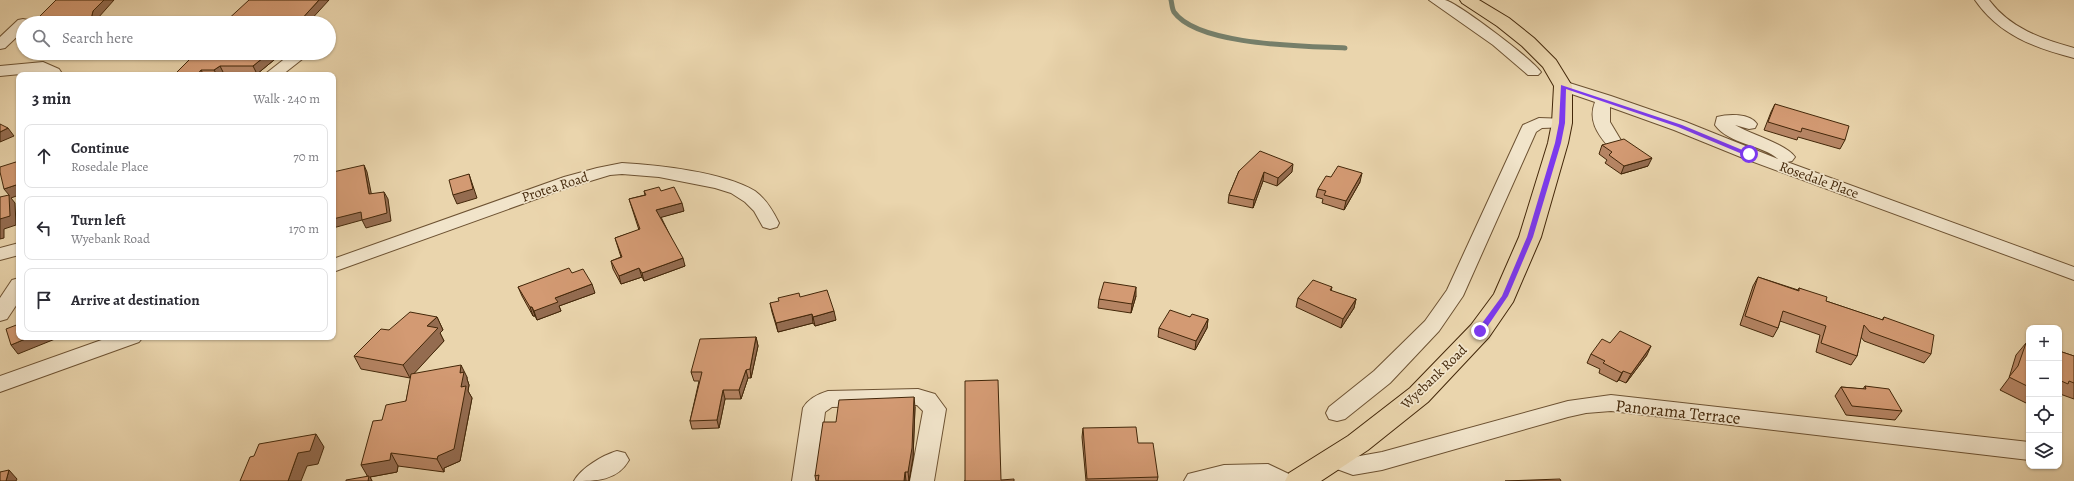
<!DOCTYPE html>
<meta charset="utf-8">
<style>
:root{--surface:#fff;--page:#f7f7f7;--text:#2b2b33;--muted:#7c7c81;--line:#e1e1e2}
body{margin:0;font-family:Alegreya,serif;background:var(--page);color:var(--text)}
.controls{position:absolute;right:12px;bottom:12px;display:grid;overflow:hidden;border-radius:8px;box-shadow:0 1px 3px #0004}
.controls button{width:36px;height:36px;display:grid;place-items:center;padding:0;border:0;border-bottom:1px solid var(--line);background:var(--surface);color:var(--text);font:20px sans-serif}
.stop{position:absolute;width:12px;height:12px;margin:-9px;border:3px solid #7c3aed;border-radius:50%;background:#fff}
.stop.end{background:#7c3aed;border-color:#fff;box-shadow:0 1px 4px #0008}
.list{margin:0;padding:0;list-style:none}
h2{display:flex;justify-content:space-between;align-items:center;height:52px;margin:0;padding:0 16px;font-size:17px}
h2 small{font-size:13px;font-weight:400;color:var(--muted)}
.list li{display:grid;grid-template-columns:26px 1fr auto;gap:12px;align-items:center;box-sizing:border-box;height:64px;margin:0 8px 8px;padding:0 8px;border:1px solid var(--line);border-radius:8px}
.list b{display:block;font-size:15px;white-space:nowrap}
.list p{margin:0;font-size:13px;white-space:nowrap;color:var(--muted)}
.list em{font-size:13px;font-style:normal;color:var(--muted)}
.icon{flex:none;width:22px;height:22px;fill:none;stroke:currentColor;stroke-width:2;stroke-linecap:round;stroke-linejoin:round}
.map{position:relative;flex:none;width:2074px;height:481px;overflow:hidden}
.search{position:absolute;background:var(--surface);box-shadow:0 1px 3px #0004;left:16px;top:16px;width:320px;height:44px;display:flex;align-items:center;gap:10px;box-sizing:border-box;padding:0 14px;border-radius:22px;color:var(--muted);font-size:15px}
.panel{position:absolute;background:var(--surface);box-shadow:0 1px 3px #0004;left:16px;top:72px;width:320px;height:268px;border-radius:8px}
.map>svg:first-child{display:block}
</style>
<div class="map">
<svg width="2074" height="481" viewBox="0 0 2074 481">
<rect width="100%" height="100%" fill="#ead5ad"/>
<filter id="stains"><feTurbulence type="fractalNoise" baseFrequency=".005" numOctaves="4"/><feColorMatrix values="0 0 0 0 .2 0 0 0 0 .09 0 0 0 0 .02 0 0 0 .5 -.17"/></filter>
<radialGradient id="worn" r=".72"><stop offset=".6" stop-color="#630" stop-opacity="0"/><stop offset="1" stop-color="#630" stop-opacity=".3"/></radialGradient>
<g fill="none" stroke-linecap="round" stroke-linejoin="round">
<path stroke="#767f6a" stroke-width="5" d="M1171,0C1172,4 1172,9 1174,12C1198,46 1306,46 1345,48"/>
<defs>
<g id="minor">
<path d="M1429,0C1434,0 1440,0 1445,0C1458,3 1532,59 1541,72L1538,75H1528L1493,45Z"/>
<path d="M1975,0H1989C2010,28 2041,39 2074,48V58C2035,48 1999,35 1975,0Z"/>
<polygon points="23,19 28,20 30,23 23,23 23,31 5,48 0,49 0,37 18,20"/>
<polygon points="292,53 310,53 282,75 264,75"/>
<polygon points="43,62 59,69 63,75 47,75 41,72 0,76 0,66"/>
<path d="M1563,81L1611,96L1686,122L1778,159C1763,145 1728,144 1715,125L1717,117C1728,114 1750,113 1757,124L1755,128L1749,129L1735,125C1750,134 1786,144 1795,157L1792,161L1787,162L2074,267V280L1743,158L1674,130L1610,107V122L1622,142L1620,146L1614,147L1608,146C1597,133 1588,120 1595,102L1557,89L1555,86L1557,83Z"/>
<polygon points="1539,118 1568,119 1570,123 1568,127 1542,128 1536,132 1463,296 1439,331 1390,383 1345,419 1337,421 1329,419 1326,413 1329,407 1374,371 1425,321 1447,290 1521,129 1523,125"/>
<path d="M622,163C658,165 724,172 755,191C766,199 773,211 779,223L777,227L770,229L763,227L754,211L745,202L731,193L715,188L659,177L622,174L610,175L564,189L333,272V259L564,177L597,168Z"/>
<polygon points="19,243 19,255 0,260 0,248"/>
<polygon points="19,278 19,301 7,319 0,321 0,298 12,280"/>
<polygon points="110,337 143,337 139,342 0,392 0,376"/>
<path d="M918,389L935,394L946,409L934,481H910L923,411L917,405L832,407L825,412L816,481H792L803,408C808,399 818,394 828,391Z"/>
<polygon points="1611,395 2029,442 2029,460 1611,411 1586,413 1568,417 1382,470 1353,475 1326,465 1322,459 1326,453 1334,450 1354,457 1382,452 1568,401"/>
<path d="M617,451L625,453L629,460C617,481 596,481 574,481C581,468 603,455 617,451Z"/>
<polygon points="1268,464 1289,474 1293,481 1184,481 1188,474 1224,465"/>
</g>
<polygon id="major" points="1460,0 1479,0 1509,18 1534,38 1556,60 1572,86 1572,123 1568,143 1541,237 1513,302 1489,337 1428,402 1368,450 1321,481 1285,481 1289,473 1348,436 1410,388 1471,325 1494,294 1519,237 1548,143 1552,123 1554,86 1543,67 1522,46 1497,26 1462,3"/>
</defs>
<use href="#minor" stroke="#6d5232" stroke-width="2"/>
<use href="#major" stroke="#432709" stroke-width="2"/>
<use href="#minor" fill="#f1e4ca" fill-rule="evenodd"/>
<use href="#major" fill="#ead5ad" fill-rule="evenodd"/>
</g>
<g fill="#b58463" stroke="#432709">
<polygon points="196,53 279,53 280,55 257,74 224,74 223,75 174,75"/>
<polygon points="1775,104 1845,140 1840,149 1798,137 1797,140 1764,130 1771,112"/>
<polygon points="1602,145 1648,166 1621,174 1605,163 1607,160 1599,154"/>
<polygon points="1239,171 1292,172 1277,186 1263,181 1253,208 1228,203 1229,195"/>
<polygon points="1331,177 1360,182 1344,210 1322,203 1323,199 1316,197 1318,189"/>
<polygon points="644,191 661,191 684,211 661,217 685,266 644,281 642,277 621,284 613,269 611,261 621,257 615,238 639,230 629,199 645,195"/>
<polygon points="572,273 595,293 559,306 561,311 537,320 535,316 533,316 522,296 518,287"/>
<polygon points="1758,277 1798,290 1799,288 1826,301 1882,320 1884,317 1931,354 1924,363 1864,341 1861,337 1857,356 1851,365 1816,352 1820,335 1780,321 1778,328 1773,337 1740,325 1753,286"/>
<polygon points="1332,287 1331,291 1356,299 1354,308 1341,328 1296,307 1298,298"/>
<polygon points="1136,296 1131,313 1098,308 1099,299"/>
<polygon points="770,303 836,320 815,326 813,323 778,332 772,312"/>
<polygon points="437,317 443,330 440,333 444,341 413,374 467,377 467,379 469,385 468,391 472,398 460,461 444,468 444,472 398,466 397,472 370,477 372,481 367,476 382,420 406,401 411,377 410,378 361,369 354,356 389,330"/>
<polygon points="1190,317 1208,319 1207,328 1195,350 1158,337 1159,328"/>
<polygon points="756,337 758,346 751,378 748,378 741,399 725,399 719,428 692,429 690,421 699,381 694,381 691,372"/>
<polygon points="1610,343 1647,355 1626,383 1619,380 1617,382 1599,373 1600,369 1587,363 1591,354"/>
<polygon points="2026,343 2029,344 2029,399 2026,403 2000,390 2009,378 2016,355"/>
<polygon points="2059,351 2074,356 2074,399 2060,394 2059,395"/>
<polygon points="1865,386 1902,411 1895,420 1846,415 1835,396 1841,387 1863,389"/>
<polygon points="915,407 913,458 909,481 816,481 815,476 836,422"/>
<polygon points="1083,428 1158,477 1157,481 1086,481 1082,437"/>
</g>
<g fill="#946c50" stroke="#432709">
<polygon points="104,0 114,0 98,18 96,23 90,23 93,11"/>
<polygon points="319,0 329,0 308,23 298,23"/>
<polygon points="23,44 23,49 20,45"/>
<polygon points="269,53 279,53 280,55 257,74 253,66"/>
<polygon points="220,66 224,74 223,75 217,75 214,70"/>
<polygon points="201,70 204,75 197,75"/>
<polygon points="8,128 14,136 0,142 0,132"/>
<polygon points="1652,158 1648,166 1621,174 1624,166"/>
<polygon points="1293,164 1292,172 1277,186 1278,178"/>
<polygon points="364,165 367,172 373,202 369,194"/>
<polygon points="1264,172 1263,181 1253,208 1254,200"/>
<polygon points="1362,173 1360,182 1344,210 1346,201"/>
<polygon points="469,174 477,198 457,204 453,195"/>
<polygon points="19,184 19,195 11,198 15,203 16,225 4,229 4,238 0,239 0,219 9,195 4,189"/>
<polygon points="384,192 388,199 391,221 366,228 362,220 333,228 333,219"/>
<polygon points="682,203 684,211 659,218 656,210"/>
<polygon points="683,258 685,266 644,281 642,273"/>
<polygon points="639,268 642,277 621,284 619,276"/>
<polygon points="592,284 595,293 559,306 561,311 537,320 534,311 555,298"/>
<polygon points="1136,287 1136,296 1131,313 1132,304"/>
<polygon points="1356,299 1354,308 1341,328 1343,319"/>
<polygon points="530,307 532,307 535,316 533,316"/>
<polygon points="834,311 836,320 815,326 813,317"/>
<polygon points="812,314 813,323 778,332 776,323"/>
<polygon points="437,317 443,330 440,333 444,341 410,378 403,365 427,326"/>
<polygon points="1208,319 1207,328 1195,350 1196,341"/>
<polygon points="30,337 60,337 18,354 11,345"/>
<polygon points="756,337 758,346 751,378 750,369"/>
<polygon points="1651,346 1647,355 1626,383 1631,374"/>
<polygon points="461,365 467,377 467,379 469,385 468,391 472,398 460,461 444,468 444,472 437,459 461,387 460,373"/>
<polygon points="746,370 748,378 741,399 739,390"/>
<polygon points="1623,371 1619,380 1617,382 1622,373"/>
<polygon points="723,390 725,399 719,428 717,420"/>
<polygon points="914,397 915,407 913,458 909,481 908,472"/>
<polygon points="316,434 324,447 318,464 307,466 301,481 288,481 298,453"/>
<polygon points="391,453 398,466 397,472 370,477 372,481 368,481 368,477 361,465"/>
<polygon points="9,470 17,479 16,481 6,481"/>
<polygon points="905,472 906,481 904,481"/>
</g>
<g fill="#d39a73" stroke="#432709">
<polygon points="56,0 104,0 93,11 90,23 33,23"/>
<polygon points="249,0 319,0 298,23 224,23"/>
<polygon points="23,38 23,44 20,45"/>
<polygon points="196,53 269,53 253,66 220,66 214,70 201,70 197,75 174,75"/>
<polygon points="1775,104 1849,126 1845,140 1802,128 1801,132 1768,122"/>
<polygon points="0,124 8,128 0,132"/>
<polygon points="1624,139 1652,158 1624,166 1609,155 1612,152 1602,145"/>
<polygon points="1260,151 1293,164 1278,178 1264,172 1254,200 1229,195 1239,171"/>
<polygon points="19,161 19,184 4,189 0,172 0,167"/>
<polygon points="364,165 369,194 384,192 387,213 362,220 361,212 333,219 333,172"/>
<polygon points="1338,166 1362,173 1346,201 1324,195 1326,191 1318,189 1326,176 1331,177"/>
<polygon points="469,174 473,189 453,195 449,180"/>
<polygon points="659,187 661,191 674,187 682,203 656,210 683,258 642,273 639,268 619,276 611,261 622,257 615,238 640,229 629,199 646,195 644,191"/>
<polygon points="9,195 10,216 0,219 0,197"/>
<polygon points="569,268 572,273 583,269 592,284 555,298 558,302 534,311 532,307 530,307 518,287"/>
<polygon points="1758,277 1799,291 1799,288 1827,297 1826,301 1883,320 1884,317 1934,335 1931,354 1870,332 1864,325 1857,356 1821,343 1826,326 1783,311 1778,328 1745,316"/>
<polygon points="1313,280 1332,287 1330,290 1356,299 1343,319 1298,298"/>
<polygon points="1104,282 1136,287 1132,304 1099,299"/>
<polygon points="827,290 834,311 813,317 812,314 776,323 770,303 779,301 778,298 799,293 800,297"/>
<polygon points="1170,310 1190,317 1192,314 1208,319 1196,341 1159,328"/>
<polygon points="410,312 437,317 427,326 438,328 403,365 354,356 381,329 389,330"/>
<polygon points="19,324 19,337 30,337 11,345 6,329"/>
<polygon points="1620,331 1651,346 1631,374 1623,371 1622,373 1603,363 1605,361 1591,354 1602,339 1610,343"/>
<polygon points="756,337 750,369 746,370 739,390 723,390 717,420 690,421 702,372 691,372 700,339"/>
<polygon points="2026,343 2029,344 2029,387 2009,377 2018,366"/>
<polygon points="2059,351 2074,356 2074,383 2069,381 2068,384 2059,380"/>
<polygon points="461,365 460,373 464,372 461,387 466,386 454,449 438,456 437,459 391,453 390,460 361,465 373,421 382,420 386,405 406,401 411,374"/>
<polygon points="998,380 1001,480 1014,479 1014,481 964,481 965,481 965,381"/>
<polygon points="1865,386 1889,389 1902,411 1852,406 1841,387 1866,389"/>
<polygon points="914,397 912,448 908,472 905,472 904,481 818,481 819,475 815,476 823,422 836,422 839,400"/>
<polygon points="1136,427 1138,443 1153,443 1158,477 1087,479 1083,428"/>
<polygon points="316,434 310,451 298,453 288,481 240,481 250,457 254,456 259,444"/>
<polygon points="9,470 6,481 0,481 0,472"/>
<polygon points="369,476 368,481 346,481 346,480"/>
<polygon points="1560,479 1561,481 1505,481"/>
</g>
<polygon fill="#7c3aed" points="1561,85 1682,125 1752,154 1747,156 1678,127 1566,89 1565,123 1561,143 1533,237 1508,296 1483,333 1477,333 1477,330 1502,296 1527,237 1555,143 1559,123"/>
<g text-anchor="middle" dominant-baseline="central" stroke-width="3.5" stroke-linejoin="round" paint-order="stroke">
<g font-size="14" fill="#432709" stroke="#f1e4ca">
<text transform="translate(1819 180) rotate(20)">Rosedale Place</text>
<text transform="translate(555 187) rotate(-18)">Protea Road</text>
<text transform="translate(1434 377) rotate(-44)">Wyebank Road</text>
</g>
<g font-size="17" fill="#432709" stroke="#f1e4ca">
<text transform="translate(1678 412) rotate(6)">Panorama Terrace</text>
</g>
</g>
<rect width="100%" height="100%" filter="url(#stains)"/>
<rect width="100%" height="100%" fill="url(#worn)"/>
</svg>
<div class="controls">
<button>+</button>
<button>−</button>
<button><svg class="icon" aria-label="locate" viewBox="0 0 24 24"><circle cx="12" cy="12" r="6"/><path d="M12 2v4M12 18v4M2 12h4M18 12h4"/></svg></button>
<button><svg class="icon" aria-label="layers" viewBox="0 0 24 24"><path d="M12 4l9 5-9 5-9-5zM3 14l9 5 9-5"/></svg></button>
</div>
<div class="stop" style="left:1749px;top:154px"></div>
<div class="stop end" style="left:1480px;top:331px"></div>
<div class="search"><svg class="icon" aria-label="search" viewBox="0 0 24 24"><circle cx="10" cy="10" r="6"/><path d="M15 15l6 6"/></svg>Search here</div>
<section class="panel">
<h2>3 min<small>Walk · 240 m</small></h2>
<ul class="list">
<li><svg class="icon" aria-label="ahead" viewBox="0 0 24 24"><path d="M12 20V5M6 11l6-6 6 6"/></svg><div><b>Continue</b><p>Rosedale Place</p></div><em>70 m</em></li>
<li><svg class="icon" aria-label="left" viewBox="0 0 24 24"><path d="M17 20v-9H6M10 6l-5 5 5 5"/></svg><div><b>Turn left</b><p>Wyebank Road</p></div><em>170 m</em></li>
<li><svg class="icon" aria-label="arrive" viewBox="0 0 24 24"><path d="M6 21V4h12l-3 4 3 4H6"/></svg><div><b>Arrive at destination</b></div></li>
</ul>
</section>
</div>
